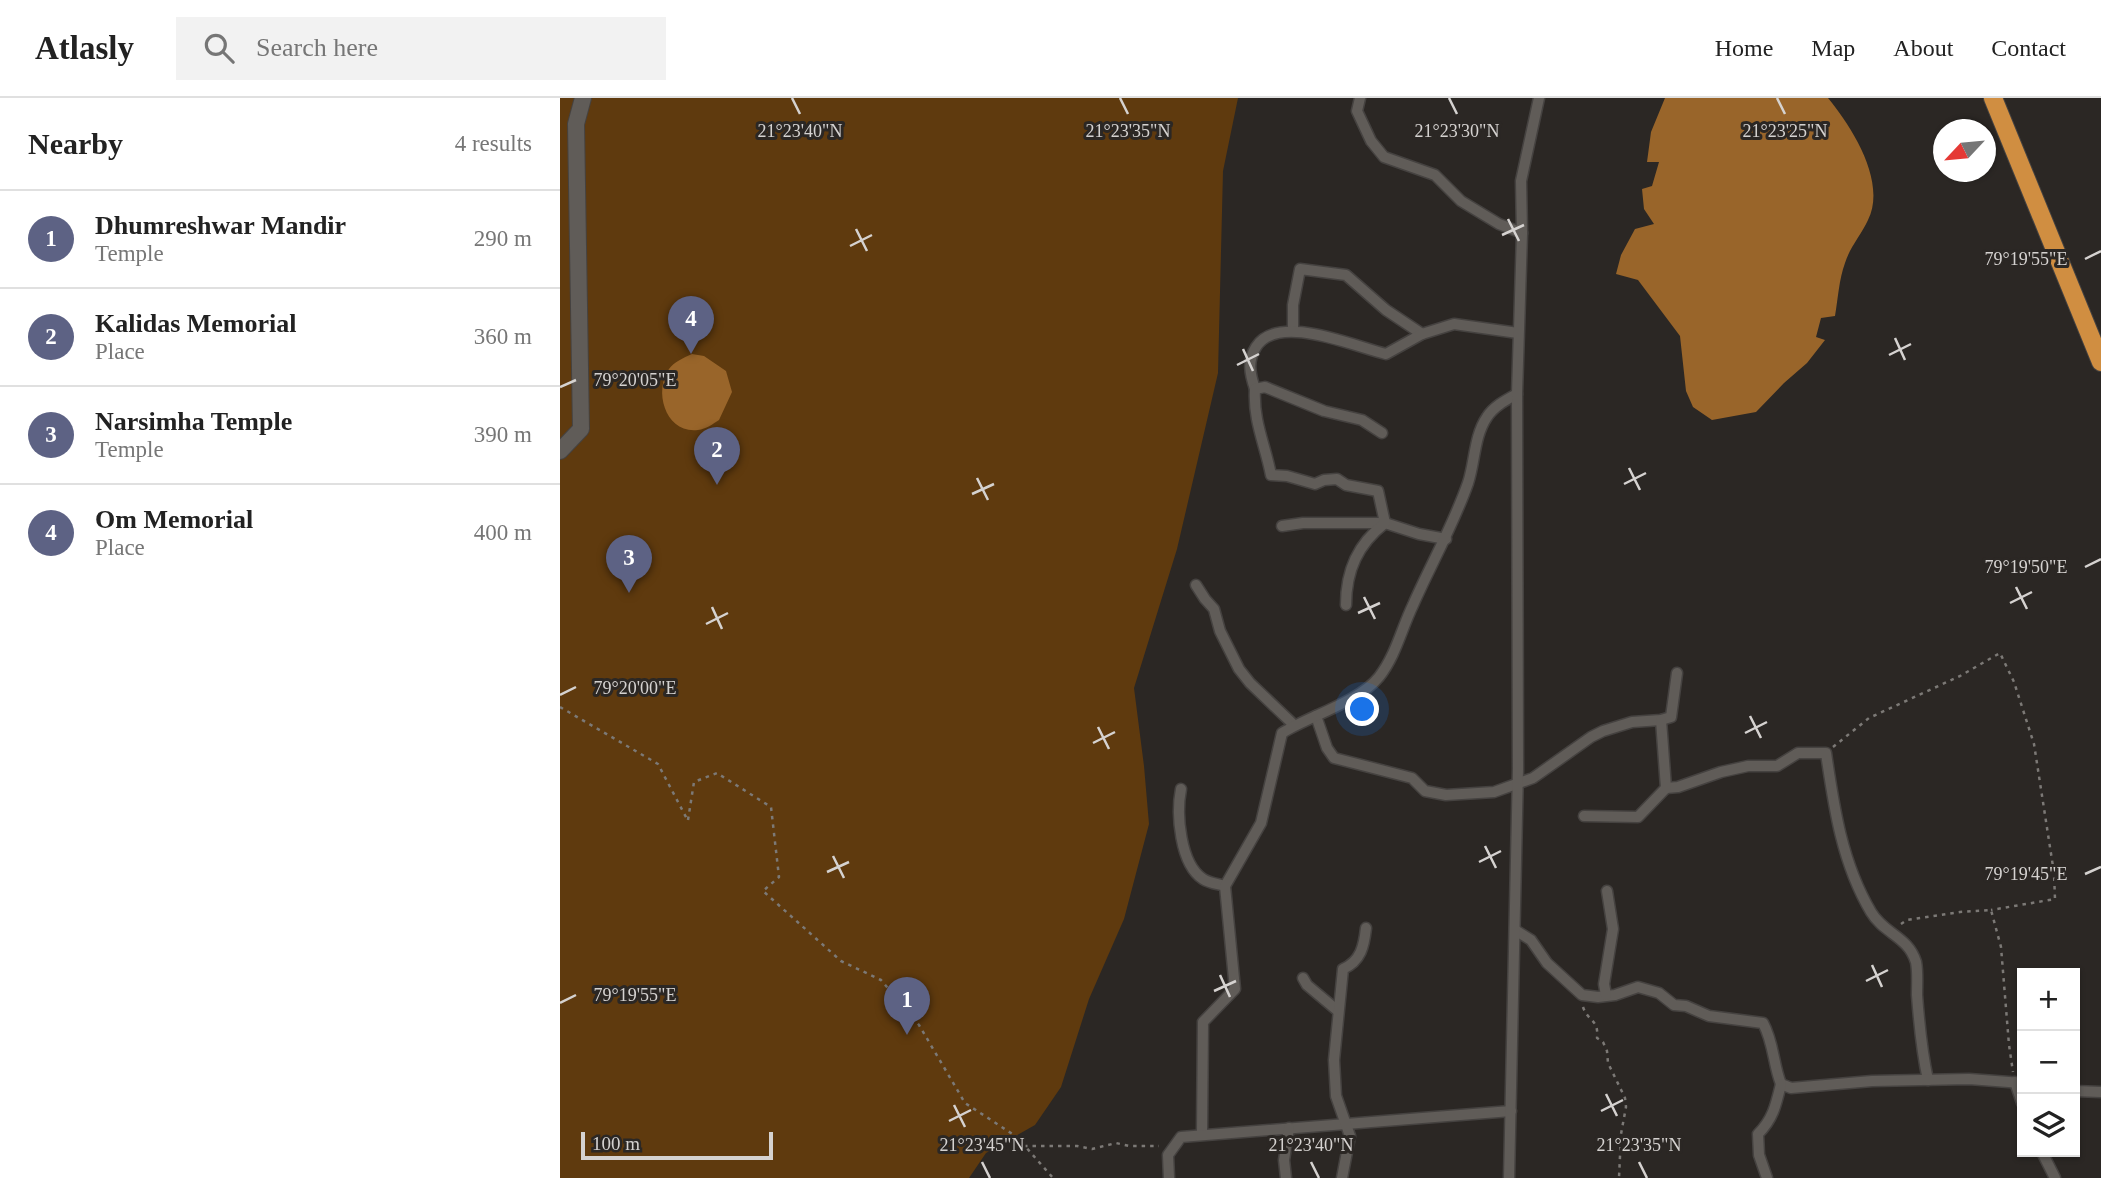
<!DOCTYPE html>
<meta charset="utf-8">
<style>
:root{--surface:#fff;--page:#f2f2f2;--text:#222;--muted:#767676;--line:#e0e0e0;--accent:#5d6284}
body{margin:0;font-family:"Times New Roman",serif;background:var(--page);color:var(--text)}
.controls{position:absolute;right:21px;bottom:21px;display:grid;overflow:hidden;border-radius:0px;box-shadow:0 2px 5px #0004}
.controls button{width:63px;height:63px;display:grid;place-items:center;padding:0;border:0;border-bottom:2px solid var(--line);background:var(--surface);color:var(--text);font:35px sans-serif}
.compass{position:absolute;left:1373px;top:21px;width:63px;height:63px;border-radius:50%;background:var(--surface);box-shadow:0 2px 5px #0004;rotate:244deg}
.scale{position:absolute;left:21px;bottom:18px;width:192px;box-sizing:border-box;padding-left:7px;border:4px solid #d5d2d0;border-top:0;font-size:19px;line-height:24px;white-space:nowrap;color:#d5d2d0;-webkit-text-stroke:5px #2b2724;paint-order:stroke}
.you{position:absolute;left:803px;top:612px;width:24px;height:24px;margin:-18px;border:5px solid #fff;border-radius:50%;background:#1a73e8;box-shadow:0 0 0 10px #1a73e833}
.badge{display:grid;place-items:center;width:46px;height:46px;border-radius:50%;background:var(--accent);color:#fff;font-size:23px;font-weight:700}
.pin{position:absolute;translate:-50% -58px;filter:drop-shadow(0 2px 4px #0008)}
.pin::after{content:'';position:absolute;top:37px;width:24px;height:21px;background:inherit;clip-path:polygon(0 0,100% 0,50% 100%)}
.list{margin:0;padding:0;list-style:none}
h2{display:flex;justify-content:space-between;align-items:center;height:91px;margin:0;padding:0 28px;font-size:30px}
h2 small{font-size:23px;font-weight:400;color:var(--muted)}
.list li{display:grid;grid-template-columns:46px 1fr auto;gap:21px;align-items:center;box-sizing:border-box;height:98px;padding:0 28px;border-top:2px solid var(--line)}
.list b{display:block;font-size:26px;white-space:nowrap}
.list p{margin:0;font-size:23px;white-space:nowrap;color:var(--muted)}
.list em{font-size:23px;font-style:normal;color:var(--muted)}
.icon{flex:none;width:38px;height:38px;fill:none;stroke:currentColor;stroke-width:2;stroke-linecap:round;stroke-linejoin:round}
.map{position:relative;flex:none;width:1541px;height:1080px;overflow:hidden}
header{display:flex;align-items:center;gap:42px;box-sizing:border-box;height:98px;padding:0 35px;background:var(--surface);border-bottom:2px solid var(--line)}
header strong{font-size:33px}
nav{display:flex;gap:38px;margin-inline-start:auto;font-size:24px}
.search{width:490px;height:63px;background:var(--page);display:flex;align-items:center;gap:18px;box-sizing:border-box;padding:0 24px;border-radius:0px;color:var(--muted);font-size:26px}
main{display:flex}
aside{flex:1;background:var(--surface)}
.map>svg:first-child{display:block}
</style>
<header>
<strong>Atlasly</strong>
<div class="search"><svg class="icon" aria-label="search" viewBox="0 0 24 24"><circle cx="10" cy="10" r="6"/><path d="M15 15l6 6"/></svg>Search here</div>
<nav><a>Home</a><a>Map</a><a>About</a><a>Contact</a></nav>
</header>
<main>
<aside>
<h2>Nearby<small>4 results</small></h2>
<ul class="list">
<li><span class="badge">1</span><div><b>Dhumreshwar Mandir</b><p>Temple</p></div><em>290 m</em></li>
<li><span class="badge">2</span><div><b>Kalidas Memorial</b><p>Place</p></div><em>360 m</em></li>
<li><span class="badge">3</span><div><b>Narsimha Temple</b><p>Temple</p></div><em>390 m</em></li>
<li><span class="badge">4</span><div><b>Om Memorial</b><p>Place</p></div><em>400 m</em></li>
</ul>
</aside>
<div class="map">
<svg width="1541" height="1080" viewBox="0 0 1541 1080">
<rect width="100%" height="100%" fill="#2b2724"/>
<polygon fill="#5f3a0e" points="0,0 678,0 663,73 658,275 617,451 574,590 584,668 589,726 564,821 529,901 501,989 475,1027 426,1055 409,1080 0,1080"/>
<g fill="#99652a">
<path d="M1105,0H1268C1292,29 1327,84 1308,122C1301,137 1290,149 1285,165C1279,181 1278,201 1275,218L1261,220L1256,239L1265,242L1247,265L1224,285L1196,314L1152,322L1133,309L1126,293L1120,238L1078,182L1056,176L1061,157L1075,131L1094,126L1084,111L1082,91L1092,88L1099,64H1087L1091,34Z"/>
<path d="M132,256L144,258L166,273L172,294L159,322C153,326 146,331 138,332C106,336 93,294 109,271C114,264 123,260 132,256Z"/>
</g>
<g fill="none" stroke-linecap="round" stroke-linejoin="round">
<defs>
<g id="minor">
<polyline points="800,0 797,13 811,43 824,59 875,77 901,103 939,126 962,135"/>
<polyline points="733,233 733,207 740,171 786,177 826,212 862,236"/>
<path d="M695,291C690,276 687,263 696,249C718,214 795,249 826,256L862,236L894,226L958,235"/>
<polyline points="722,428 743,425 825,425 859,436 886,441"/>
<polyline points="636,487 645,501 654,511 660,533 679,571 690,585 734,627"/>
<path d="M786,507C786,472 798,446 825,425L818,393L786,387L777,381L764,382L755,386L727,378L711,377C705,346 693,323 695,291L705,289L764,313L802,322L822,335"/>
<polyline points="756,618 767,650 774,660 852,680 865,693 886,697 934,694 973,680 1031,639 1043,633 1072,624 1101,622 1111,619 1117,575"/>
<path d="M1106,690L1118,689L1161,674L1188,668H1217L1238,655H1266C1274,710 1282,765 1311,814C1324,836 1348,838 1356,864C1358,874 1357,886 1357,897C1359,924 1362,955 1368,982"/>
<path d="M621,691C616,716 620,766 643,781C649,785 658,786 665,788"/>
<polyline points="1024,718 1078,719 1106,690 1101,622"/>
<path d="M955,832L971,842L987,865L1022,897L1038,899L1055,897L1078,889L1099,895L1114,907L1126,908L1149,918L1203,925C1214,945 1213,966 1221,986L1231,990L1312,983L1409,981L1462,985"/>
<polyline points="743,880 747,887 778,913"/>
<polyline points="1046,897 1044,886 1053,831 1047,793"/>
<polyline points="1455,984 1462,1005"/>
<polyline points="1515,993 1541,994"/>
<path d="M642,1035L643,924L675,891L665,788L701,725L722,635C749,618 799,604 819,579C836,557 841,532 853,507C871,466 893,428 908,385C915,364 914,338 927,319C934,308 946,302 957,296"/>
<polyline points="1482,1054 1495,1080"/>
<polyline points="609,1080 608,1057 621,1039 951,1013"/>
<polyline points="726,1080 724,1062 729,1030"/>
<path d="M782,1080L790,1038L776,998L774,962L783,871C801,863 804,848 806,830"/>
<polyline points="949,1080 958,671 957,296 962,135 961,83 979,0"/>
<path d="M1207,1080L1199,1057L1198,1036C1213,1021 1216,1007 1221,986"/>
</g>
<polyline id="secondary" points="0,353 21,331 16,26 23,0"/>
<polyline id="trunk" points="1433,0 1541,264"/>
</defs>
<use href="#minor" stroke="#454240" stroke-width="13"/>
<use href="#secondary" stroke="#454240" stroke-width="18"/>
<use href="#trunk" stroke="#454240" stroke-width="20"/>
<g stroke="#7c7976" stroke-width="2.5" stroke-dasharray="3.5 5" stroke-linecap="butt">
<polyline points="0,609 98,666 127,721"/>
<polyline points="1273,649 1309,620 1400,578 1440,555 1454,584 1474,646 1494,775 1495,801 1431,812"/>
<polyline points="128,722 134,684 157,675 211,709 219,779 203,793 281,863 321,882 359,927 405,1005 457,1039 493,1080"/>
<polyline points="1341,826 1347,822 1400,814 1431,812 1441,849 1449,947 1453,974"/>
<path d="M1023,909C1028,924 1039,921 1037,940L1043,944L1047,953L1048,965L1065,1000L1066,1009L1061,1036L1059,1080"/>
<polyline points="464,1048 517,1048 532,1051 556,1045 569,1048 599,1048"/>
</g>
<use href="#minor" stroke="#605c58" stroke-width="10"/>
<use href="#secondary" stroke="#605c58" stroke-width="16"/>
<use href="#trunk" stroke="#d08e41" stroke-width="18"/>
</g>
<path fill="none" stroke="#d5d2d0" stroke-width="2.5" d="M232,0L240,16M560,0L568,16M889,0L897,16M1217,0L1225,16M948,121L959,143M296,131L307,153M942,137L964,127M290,148L312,137M1525,161L1541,153M1335,240L1345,262M683,251L693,273M1329,257L1351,246M677,267L699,256M0,289L16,282M1069,370L1080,392M417,380L428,402M1064,386L1086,375M412,396L434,386M1525,469L1541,461M1456,489L1467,511M804,499L815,521M1450,505L1472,494M152,509L162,531M798,515L820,505M146,526L168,515M0,597L16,589M1190,618L1201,640M538,629L549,651M1185,635L1207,624M533,645L555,634M925,748L936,770M273,758L284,780M919,764L941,753M267,774L289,764M1525,776L1541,769M1312,867L1322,889M660,877L670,899M1306,883L1328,872M654,893L676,883M0,905L16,897M1046,996L1057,1018M394,1007L405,1029M1041,1013L1063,1002M389,1023L411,1012M422,1064L430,1080M751,1064L759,1080M1079,1064L1087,1080"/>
<g font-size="18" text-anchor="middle" fill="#d5d2d0" stroke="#2b2724" stroke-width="6" stroke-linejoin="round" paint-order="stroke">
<text x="897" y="39">21°23'30"N</text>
<text x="1225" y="39">21°23'25"N</text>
<text x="240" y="39">21°23'40"N</text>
<text x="568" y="39">21°23'35"N</text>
<text x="1466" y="167">79°19'55"E</text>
<text x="75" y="288">79°20'05"E</text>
<text x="1466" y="475">79°19'50"E</text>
<text x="75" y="596">79°20'00"E</text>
<text x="1466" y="782">79°19'45"E</text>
<text x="75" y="903">79°19'55"E</text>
<text x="422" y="1053">21°23'45"N</text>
<text x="751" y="1053">21°23'40"N</text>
<text x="1079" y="1053">21°23'35"N</text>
</g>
</svg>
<div class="controls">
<button>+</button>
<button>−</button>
<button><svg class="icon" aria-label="layers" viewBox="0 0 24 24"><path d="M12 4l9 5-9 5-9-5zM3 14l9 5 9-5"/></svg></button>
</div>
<svg class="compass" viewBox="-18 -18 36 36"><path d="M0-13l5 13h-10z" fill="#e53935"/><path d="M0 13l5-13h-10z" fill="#767676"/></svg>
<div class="scale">100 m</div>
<div class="you"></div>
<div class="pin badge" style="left:347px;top:937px">1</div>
<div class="pin badge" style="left:157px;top:387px">2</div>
<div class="pin badge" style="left:69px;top:495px">3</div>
<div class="pin badge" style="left:131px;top:256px">4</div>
</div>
</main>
